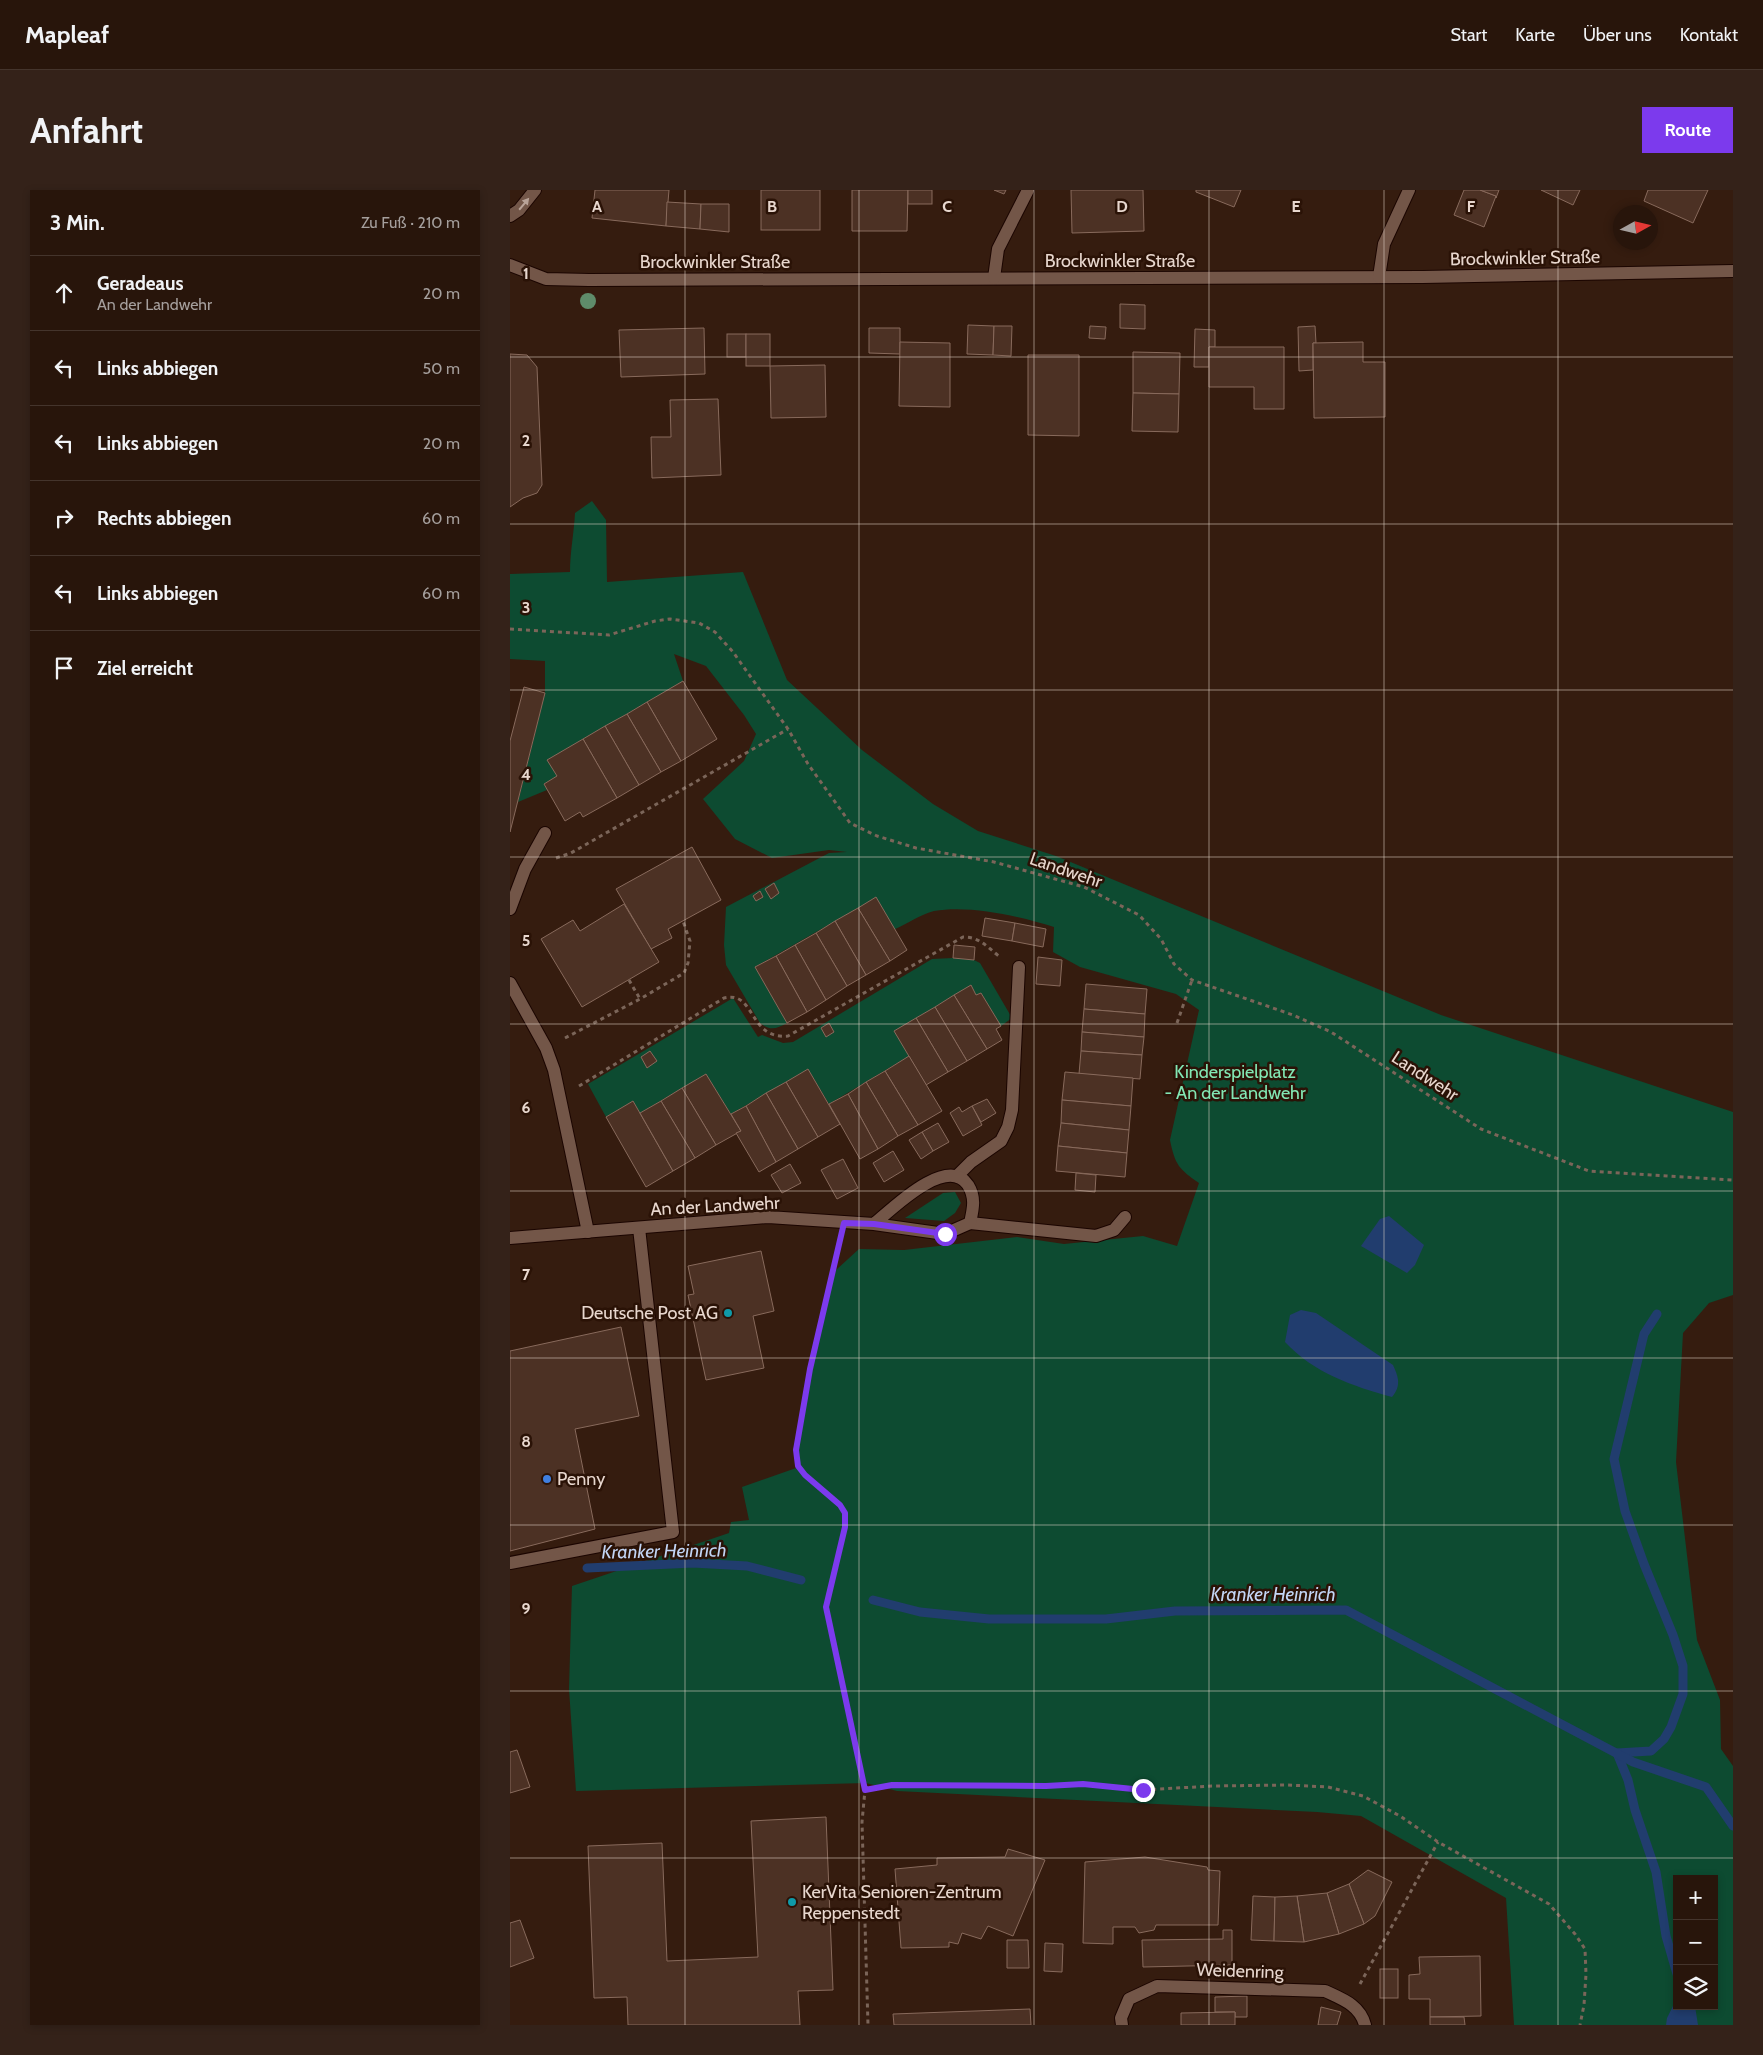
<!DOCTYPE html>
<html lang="de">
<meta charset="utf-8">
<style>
:root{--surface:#28150b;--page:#342219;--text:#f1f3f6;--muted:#a59f9d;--line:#44342c;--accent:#7c3aed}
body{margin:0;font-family:Cabin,sans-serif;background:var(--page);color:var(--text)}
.controls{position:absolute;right:15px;bottom:15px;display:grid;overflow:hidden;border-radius:0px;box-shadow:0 2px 8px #0003}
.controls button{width:45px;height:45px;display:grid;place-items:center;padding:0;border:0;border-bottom:1px solid var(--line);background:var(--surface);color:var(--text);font:25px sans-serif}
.compass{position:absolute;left:1103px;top:15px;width:45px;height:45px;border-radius:50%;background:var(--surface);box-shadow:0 2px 8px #0003;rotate:82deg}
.stop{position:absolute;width:15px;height:15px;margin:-11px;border:4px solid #7c3aed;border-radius:50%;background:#fff}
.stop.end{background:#7c3aed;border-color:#fff;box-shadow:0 1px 5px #0008}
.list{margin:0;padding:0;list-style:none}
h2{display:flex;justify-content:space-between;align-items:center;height:65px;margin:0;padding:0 20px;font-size:21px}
h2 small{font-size:16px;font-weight:400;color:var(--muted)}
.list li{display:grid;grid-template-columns:32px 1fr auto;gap:15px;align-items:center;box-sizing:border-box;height:75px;padding:0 20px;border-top:1px solid var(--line)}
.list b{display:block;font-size:19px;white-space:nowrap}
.list p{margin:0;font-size:16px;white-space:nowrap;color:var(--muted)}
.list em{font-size:16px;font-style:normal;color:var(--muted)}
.icon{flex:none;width:28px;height:28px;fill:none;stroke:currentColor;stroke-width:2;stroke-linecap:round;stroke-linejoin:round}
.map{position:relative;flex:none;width:1223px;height:1835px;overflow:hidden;border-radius:0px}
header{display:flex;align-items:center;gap:30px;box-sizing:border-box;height:70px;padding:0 25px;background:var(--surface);border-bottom:1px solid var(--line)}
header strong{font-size:24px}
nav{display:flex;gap:28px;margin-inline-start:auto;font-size:18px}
.intro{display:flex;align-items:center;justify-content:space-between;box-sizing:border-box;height:120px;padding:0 30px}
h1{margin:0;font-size:35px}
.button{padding:12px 22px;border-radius:0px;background:var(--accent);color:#fff;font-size:18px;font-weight:700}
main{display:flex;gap:30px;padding:0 30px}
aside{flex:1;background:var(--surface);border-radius:0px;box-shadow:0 2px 8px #0003}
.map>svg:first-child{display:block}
</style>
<header>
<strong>Mapleaf</strong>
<nav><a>Start</a><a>Karte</a><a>Über uns</a><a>Kontakt</a></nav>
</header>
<div class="intro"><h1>Anfahrt</h1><a class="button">Route</a></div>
<main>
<aside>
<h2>3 Min.<small>Zu Fuß · 210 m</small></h2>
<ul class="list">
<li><svg class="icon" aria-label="ahead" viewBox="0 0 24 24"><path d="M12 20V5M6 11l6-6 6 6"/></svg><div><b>Geradeaus</b><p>An der Landwehr</p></div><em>20 m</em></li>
<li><svg class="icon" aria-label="left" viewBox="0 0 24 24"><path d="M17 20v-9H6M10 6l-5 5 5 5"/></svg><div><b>Links abbiegen</b></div><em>50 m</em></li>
<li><svg class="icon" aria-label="left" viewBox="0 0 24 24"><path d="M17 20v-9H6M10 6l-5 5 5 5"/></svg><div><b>Links abbiegen</b></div><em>20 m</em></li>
<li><svg class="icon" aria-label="right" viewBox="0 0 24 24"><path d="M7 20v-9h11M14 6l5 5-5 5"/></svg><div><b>Rechts abbiegen</b></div><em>60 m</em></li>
<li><svg class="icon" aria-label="left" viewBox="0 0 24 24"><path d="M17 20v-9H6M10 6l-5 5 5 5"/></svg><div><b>Links abbiegen</b></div><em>60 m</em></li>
<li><svg class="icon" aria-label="arrive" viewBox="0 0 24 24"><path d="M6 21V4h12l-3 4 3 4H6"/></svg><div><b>Ziel erreicht</b></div></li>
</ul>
</aside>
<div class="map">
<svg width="1223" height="1835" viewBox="0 0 1223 1835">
<rect width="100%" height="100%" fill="#351c0f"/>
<g fill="#0d4b31" fill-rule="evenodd">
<path d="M82,311L96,330L97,392L233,382L277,490L352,560L423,614L468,641L546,666L931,825L1223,922V1105L1199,1113L1173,1143L1166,1272L1187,1450L1210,1510L1211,1559L1223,1576V1835H1004L996,1708L851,1626L807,1622L387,1601L356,1593L66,1601L59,1499L62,1396L219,1343L221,1332L239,1330L232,1297L289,1277L285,1260L308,1142L326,1080L349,1059L394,1060L507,1047L554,1054L633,1046L667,1056L689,993C669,979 665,975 660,950L689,820L666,804L570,777L543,762L544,737C509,726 460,715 424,721C411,724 397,734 385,739L348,718L245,777L277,833C266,839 261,841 250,833L216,775L214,755L216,717L319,663L337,662L319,660L262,668L225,649L193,609L234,571L246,544L234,525L196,476L164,464L173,491L38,570L47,586L34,594L37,600L8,612L35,503V471L0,469V384L60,382C60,362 64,343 65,323ZM1167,1689H1204V1816H1167Z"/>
<polygon points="443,768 464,770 470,773 502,828 491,836 471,803 466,805 461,796 385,841 399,866 319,914 298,879 221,924 196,884 130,923 123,911 96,927 78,894 223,808 248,847 252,845 273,853 283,852 422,769"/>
<polygon points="445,1002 451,1013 445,1023 434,1031 395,1028 433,1003"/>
</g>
<g fill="#213d6e">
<polygon points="879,1026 914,1055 905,1075 897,1083 851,1056 870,1029"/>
<path d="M791,1120L806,1123L883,1175C889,1188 891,1196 882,1207C842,1196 804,1183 775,1152L780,1125Z"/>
<polygon points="1167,1808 1167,1816 1185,1816 1188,1835 1156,1835 1157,1828"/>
</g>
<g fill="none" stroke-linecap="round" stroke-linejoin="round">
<g stroke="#213d6e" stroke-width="9">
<polyline points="1147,1124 1134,1144 1104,1269 1115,1321 1134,1374 1163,1445 1173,1476 1173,1504 1161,1537 1154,1549 1141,1561 1107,1563 1118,1590 1125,1620 1146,1682 1156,1746 1167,1784"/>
<polyline points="77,1378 183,1373 237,1376 291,1390"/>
<polyline points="363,1410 410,1422 479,1429 596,1429 665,1421 836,1420 1123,1572 1196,1597 1223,1636"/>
</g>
</g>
<g fill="#4c3124" stroke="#886a5c">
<polygon points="85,0 159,0 156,36 82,28"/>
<rect x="251" y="0" width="59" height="40"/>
<polygon points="342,0 398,0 397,41 342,41"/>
<rect x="398" y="0" width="24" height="14"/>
<polygon points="484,0 496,0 494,4"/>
<polygon points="561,0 633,0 634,41 562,43"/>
<polygon points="686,0 731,0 724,17 686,2"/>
<polygon points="954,0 970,0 986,6 974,37 944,25"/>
<polygon points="970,0 989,0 986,8 986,6"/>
<polygon points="1031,0 1070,0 1063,15"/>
<polygon points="1138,0 1198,0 1183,33 1134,11"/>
<polygon points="157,12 191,14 190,39 156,36"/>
<polygon points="191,14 219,14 219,42 190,39"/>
<polygon points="610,114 635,115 635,139 610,138"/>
<polygon points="458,135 484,136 483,165 457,164"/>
<polygon points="484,136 502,136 501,166 483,165"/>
<polygon points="580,136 596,137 595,149 579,148"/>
<polygon points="805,136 806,153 803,153 803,180 789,181 788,137"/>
<polygon points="194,138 195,184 111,187 109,140"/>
<polygon points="359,138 390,138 390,164 359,163"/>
<polygon points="685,139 705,140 705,157 699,157 699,177 684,177"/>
<rect x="217" y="144" width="19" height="23"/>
<rect x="236" y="144" width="24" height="32"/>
<polygon points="390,152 440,153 440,217 389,216"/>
<polygon points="853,152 853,172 875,172 875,227 804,228 803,153"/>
<polygon points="699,157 774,157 774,219 744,219 744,197 699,197"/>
<polygon points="623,162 670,163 669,204 623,203"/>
<polygon points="0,164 17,165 27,177 32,295 27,303 13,308 0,317"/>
<polygon points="518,165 569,165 569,246 518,245"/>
<polygon points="315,175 316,227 261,228 260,176"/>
<polygon points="623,203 669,204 668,242 622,241"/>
<polygon points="208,209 211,285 142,288 141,247 161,247 160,210"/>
<polygon points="173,491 207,549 171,571 137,512"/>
<polygon points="14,497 35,503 0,642 0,551"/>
<polygon points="137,512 171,571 151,582 117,524"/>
<polygon points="117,524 151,582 129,595 95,536"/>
<polygon points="95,536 129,595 107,608 73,549"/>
<polygon points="73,549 107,608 73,627 70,622 55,631 34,594 47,586 37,570"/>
<polygon points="182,657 211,710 158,739 162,748 141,759 106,699"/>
<polygon points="264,693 269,703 261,709 255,699"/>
<polygon points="250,701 253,707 246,711 243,706"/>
<polygon points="366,707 397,760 380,771 348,718"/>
<polygon points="114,714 149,772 72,817 31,749 63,730 70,741"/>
<polygon points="348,718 380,771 356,785 325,731"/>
<polygon points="475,728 505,733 502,751 472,746"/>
<polygon points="325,731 356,785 337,796 306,743"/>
<polygon points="505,733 536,739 533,757 502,751"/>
<polygon points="306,743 337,796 316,810 285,755"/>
<polygon points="285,755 316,810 297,822 266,766"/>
<polygon points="444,755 465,757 464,770 443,768"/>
<polygon points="266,766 297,822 277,833 245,777"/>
<polygon points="528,767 552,770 550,796 526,794"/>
<polygon points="576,794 637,799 635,824 574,819"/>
<polygon points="461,795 466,805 471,803 491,836 486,839 492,850 477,859 444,805"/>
<polygon points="444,805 477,859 457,871 425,817"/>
<polygon points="425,817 457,871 438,882 406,828"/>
<polygon points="574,819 635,824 634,847 572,842"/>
<polygon points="406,828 438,882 416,895 384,841"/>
<polygon points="319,833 324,842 316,847 311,838"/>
<polygon points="572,842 634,847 632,865 571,861"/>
<polygon points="140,861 147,871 137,878 131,867"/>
<polygon points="571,861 632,865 630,889 569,884"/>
<polygon points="399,866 432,921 408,935 375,881"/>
<polygon points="298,879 330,934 308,947 276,892"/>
<polygon points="375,881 408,935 388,946 356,892"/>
<polygon points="555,882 623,888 621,916 552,910"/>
<polygon points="196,884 231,941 206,955 172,898"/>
<polygon points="276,892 308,947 288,959 256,903"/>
<polygon points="356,892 388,946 368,959 338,904"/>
<polygon points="172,898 206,955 185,968 151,911"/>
<polygon points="256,903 288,959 266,972 236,916"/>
<polygon points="338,904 368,959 350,969 319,914"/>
<polygon points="477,909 486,923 471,932 462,916"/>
<polygon points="552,910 621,916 619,940 551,933"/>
<polygon points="123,911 163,981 136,997 96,927"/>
<polygon points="151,911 185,968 163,981 130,923"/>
<polygon points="236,916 266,972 249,982 226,943 231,941 221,924"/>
<polygon points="462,916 472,935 453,946 440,923 449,917 452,922"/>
<polygon points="428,933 439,952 423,961 412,942"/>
<polygon points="551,933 619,940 617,963 548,956"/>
<polygon points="412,942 423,961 411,969 399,950"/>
<polygon points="548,956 617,963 615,987 546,981"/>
<polygon points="383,961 394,980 374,992 363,973"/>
<polygon points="333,969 348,998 327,1009 311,980"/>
<polygon points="280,974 291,993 272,1003 261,985"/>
<polygon points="566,983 586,985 585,1002 565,1000"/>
<polygon points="251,1061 264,1121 243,1126 254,1178 196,1190 178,1105 184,1104 178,1076"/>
<polygon points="111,1137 129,1226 65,1239 85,1339 0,1361 0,1161"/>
<polygon points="7,1560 20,1597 0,1603 0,1562"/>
<polygon points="316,1627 323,1800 288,1801 290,1835 118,1835 117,1807 84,1808 78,1656 152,1653 157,1771 248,1767 241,1631"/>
<polygon points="498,1659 535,1670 503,1746 478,1736 471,1749 452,1743 448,1754 439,1752 439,1757 391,1758 385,1679 427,1675 427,1668 495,1667"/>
<polygon points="635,1667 697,1677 698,1680 710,1681 708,1735 646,1735 644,1740 629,1743 625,1737 603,1737 603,1754 573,1753 575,1672"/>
<polygon points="858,1680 882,1692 865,1726 854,1734 839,1694"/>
<polygon points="839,1694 854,1734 829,1744 817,1703"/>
<polygon points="817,1703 829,1744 794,1752 787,1706"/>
<polygon points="743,1706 765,1707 764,1751 741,1750"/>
<polygon points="787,1706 794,1752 764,1751 765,1707"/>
<polygon points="10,1730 24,1768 0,1777 0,1733"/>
<polygon points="713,1740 722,1740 722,1775 633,1777 632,1750 713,1749"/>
<polygon points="497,1750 518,1750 519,1778 497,1778"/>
<polygon points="535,1753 553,1754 552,1782 534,1781"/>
<polygon points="970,1766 971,1826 920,1827 920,1809 899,1809 899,1785 910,1784 909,1767"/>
<rect x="870" y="1779" width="18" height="29"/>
<polygon points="737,1806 737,1827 725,1827 725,1822 705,1822 705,1807"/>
<polygon points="811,1817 831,1822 827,1835 808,1835"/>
<polygon points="520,1819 521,1835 384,1835 383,1824"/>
<polygon points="725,1822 725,1835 671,1835 671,1823"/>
<polygon points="920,1827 954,1827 955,1835 920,1835"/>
</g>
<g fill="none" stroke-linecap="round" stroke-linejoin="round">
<defs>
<g id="service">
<polyline points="0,719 15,679 35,643"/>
<polyline points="0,793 36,858 44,880 78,1042"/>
<polyline points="447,986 461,972 491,951 498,937 502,920 509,777"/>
<polyline points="460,1033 586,1046 604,1040 615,1027"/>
<polyline points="0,1373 163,1342 129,1038"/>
</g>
<g id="minor">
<polyline points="0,75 36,89 79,90 913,87 1223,81"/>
<polyline points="869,87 874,54 899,0"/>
<polyline points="484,88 488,59 518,0"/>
<path d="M0,1048L258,1027L364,1034L435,1044L460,1033C463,1019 466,1008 458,995C437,964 382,1019 364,1034"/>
<path d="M612,1835L611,1828L619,1809L647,1796L815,1801C832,1809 850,1815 855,1835"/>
</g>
<polyline id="tertiary" points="0,26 9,20 25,0"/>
</defs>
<use href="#service" stroke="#1b0500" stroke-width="14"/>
<use href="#minor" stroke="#1b0500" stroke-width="14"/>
<use href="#tertiary" stroke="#1b0500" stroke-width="14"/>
<g stroke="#7b6559" stroke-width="3" stroke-dasharray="4 4" stroke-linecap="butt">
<polyline points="0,439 99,445 145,431 160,429 189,433 205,442 223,462 278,539 298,574 340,633 367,646 406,658 484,672 574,697 629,725 651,749 664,774 682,790 783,825 821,842 971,939 1079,981 1223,990"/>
<polyline points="46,668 61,663 278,539"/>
<polyline points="119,790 130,809"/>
<polyline points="667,833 682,790"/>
<polyline points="55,848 130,809 174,783 178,773 180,751 173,731"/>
<path d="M69,896L214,808C246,800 238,850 278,846L453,747C470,747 477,757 490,767"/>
<polyline points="329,1053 300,1179 285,1260 288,1276 295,1285 330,1315 335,1323 335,1337 316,1417 355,1600 352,1632 358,1835"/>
<polyline points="355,1600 382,1595 536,1596 573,1594 633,1600 702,1596 778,1595 818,1597 853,1606 890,1626 928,1652 1039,1714 1065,1744 1075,1759 1076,1784 1074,1815 1070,1835"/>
<polyline points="850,1794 928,1652"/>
</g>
<use href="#service" stroke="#735648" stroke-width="12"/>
<use href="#minor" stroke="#735648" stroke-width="12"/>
<use href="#tertiary" stroke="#735648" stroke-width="12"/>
</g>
<circle fill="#5f8c6a" cx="78" cy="111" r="8"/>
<defs><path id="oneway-solid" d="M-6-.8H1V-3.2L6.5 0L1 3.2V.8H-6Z" transform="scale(1.25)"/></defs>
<use fill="#b9a398" href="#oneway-solid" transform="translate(14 14) rotate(-50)"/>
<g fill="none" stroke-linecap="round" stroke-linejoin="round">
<polyline stroke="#7c3aed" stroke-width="6" points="435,1044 364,1034 334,1033 300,1179 286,1260 288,1276 295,1285 330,1315 335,1323 335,1337 316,1417 355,1600 382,1595 536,1596 573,1594 633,1600"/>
</g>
<path fill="none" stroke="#e8d7ce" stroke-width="1" stroke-opacity="0.55" d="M175,0V1835M349,0V1835M524,0V1835M699,0V1835M874,0V1835M1048,0V1835M0,167H1223M0,334H1223M0,500H1223M0,667H1223M0,834H1223M0,1001H1223M0,1168H1223M0,1335H1223M0,1501H1223M0,1668H1223"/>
<g fill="#0f9aa8" stroke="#2a1206" stroke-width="2">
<circle cx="218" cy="1123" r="5"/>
<circle cx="282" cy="1712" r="5"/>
</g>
<circle fill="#3f7fe0" stroke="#2a1206" stroke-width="2" cx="37" cy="1289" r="5"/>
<g text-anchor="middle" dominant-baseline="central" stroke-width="5" stroke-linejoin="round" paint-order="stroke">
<g font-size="18" fill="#e8d7ce" stroke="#2a1206">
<text transform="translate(1015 68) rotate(-1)">Brockwinkler Straße</text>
<text x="610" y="71">Brockwinkler Straße</text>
<text x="205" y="72">Brockwinkler Straße</text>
<text transform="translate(556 680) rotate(19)">Landwehr</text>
<text transform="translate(915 886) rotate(33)">Landwehr</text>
<text transform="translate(205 1016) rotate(-3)">An der Landwehr</text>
<text transform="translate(730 1781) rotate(2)">Weidenring</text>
</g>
<g font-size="18" fill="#82e7b4" stroke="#2a1206">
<text x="725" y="882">Kinderspielplatz<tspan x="725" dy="21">- An der Landwehr</tspan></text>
</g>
<g font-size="18" fill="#e8d7ce" stroke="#2a1206" text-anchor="start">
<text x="208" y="1123" text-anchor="end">Deutsche Post AG</text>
<text x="47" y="1289">Penny</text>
<text x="292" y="1702">KerVita Senioren-Zentrum<tspan x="292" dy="21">Reppenstedt</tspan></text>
</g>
<g font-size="19" font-style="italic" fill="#c2d5f5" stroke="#2a1206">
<text transform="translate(154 1361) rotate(-1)">Kranker Heinrich</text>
<text x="763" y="1404">Kranker Heinrich</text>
</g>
</g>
<g font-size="16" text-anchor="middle" font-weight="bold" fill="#e8d7ce" stroke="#2a1206" stroke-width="5" stroke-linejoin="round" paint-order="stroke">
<text x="87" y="22">A</text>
<text x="262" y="22">B</text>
<text x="437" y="22">C</text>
<text x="612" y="22">D</text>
<text x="786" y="22">E</text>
<text x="961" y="22">F</text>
<text x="16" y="89">1</text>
<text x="16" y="256">2</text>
<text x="16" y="423">3</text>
<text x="16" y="590">4</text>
<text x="16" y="756">5</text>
<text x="16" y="923">6</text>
<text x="16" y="1090">7</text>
<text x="16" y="1257">8</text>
<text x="16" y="1424">9</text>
</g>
</svg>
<div class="controls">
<button>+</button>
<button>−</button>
<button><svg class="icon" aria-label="layers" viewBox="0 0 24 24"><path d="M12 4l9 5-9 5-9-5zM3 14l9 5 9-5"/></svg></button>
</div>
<svg class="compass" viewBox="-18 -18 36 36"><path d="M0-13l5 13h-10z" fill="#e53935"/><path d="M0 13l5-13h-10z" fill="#a59f9d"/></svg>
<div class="stop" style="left:435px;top:1044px"></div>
<div class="stop end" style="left:633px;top:1600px"></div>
</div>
</main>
